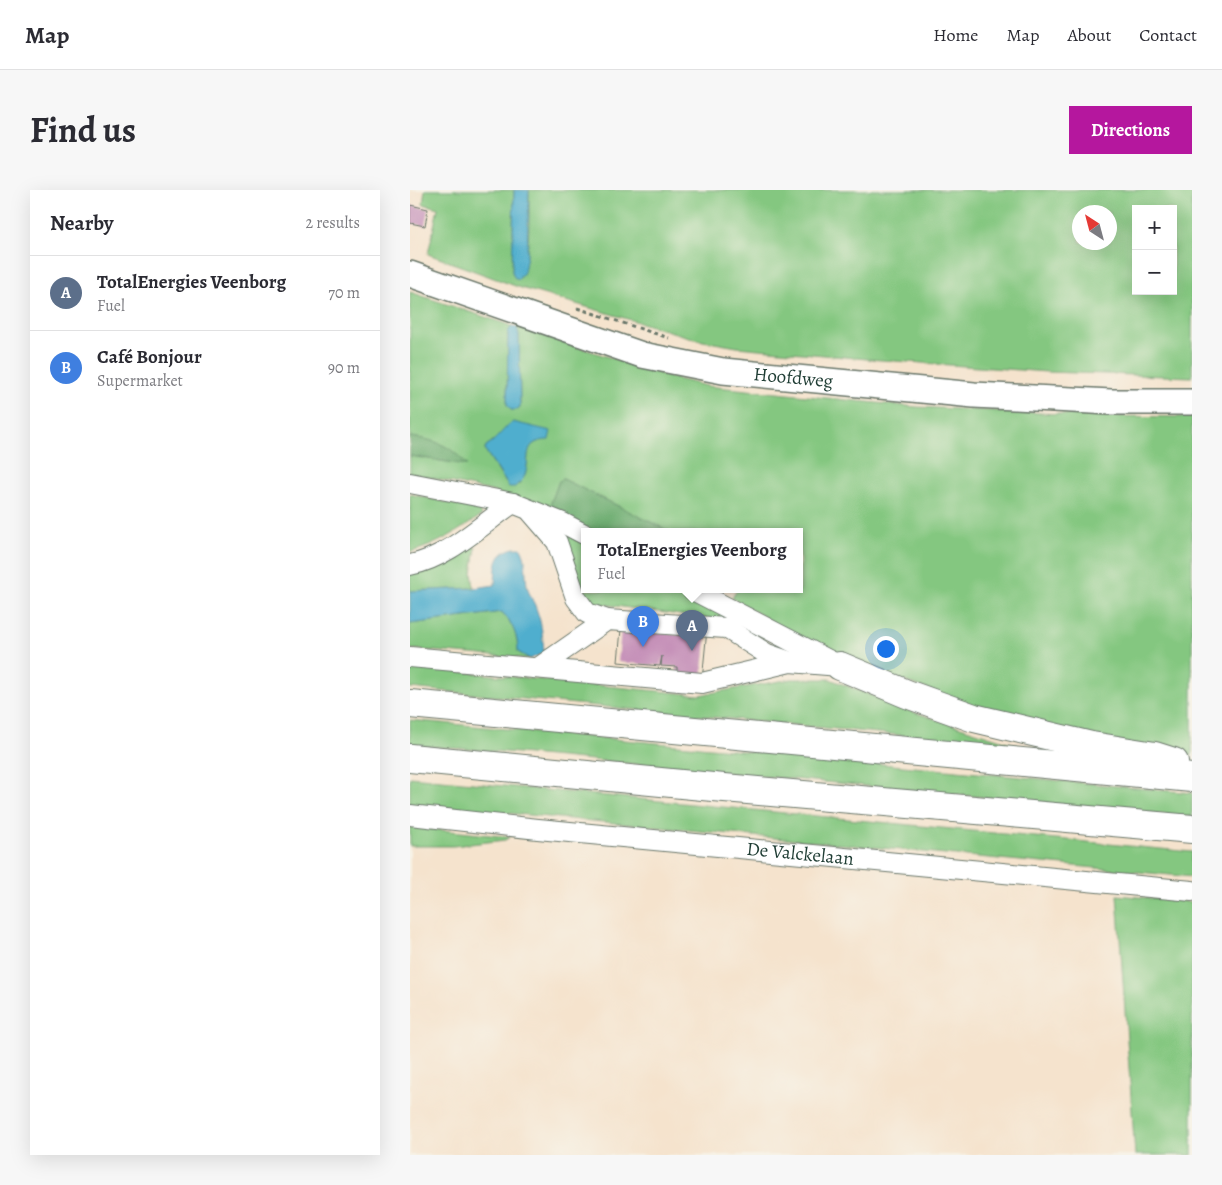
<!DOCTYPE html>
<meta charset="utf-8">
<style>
:root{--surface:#fff;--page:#f7f7f7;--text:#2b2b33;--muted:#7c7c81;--line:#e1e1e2;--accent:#b5179e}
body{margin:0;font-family:Alegreya,serif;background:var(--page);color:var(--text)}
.controls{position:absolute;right:15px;top:15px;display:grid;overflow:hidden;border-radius:0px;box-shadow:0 5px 20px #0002}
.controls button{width:45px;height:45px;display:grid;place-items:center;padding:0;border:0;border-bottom:1px solid var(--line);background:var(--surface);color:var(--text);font:25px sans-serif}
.compass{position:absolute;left:662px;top:15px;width:45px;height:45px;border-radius:50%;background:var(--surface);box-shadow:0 5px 20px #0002;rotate:324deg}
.you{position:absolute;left:475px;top:458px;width:18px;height:18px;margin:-12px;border:4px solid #fff;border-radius:50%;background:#1a73e8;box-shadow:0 0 0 8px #1a73e833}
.badge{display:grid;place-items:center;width:32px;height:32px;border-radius:50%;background:var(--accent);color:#fff;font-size:16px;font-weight:700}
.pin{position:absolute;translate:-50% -41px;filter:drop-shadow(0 1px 2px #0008)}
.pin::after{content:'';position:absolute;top:26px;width:18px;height:15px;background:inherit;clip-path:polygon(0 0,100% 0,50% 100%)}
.popup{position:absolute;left:171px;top:338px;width:222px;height:65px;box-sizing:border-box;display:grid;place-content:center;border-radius:0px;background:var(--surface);filter:drop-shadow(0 1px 4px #0005);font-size:16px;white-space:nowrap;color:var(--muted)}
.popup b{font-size:19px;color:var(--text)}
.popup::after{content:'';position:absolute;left:50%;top:100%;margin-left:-10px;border:10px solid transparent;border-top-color:var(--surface)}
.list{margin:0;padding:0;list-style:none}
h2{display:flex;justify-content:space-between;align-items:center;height:65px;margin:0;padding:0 20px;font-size:21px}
h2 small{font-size:16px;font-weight:400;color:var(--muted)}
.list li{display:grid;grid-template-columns:32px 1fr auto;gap:15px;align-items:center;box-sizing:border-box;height:75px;padding:0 20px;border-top:1px solid var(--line)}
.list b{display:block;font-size:19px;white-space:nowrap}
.list p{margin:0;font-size:16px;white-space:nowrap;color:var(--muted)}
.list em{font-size:16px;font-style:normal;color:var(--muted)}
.map{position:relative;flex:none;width:782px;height:965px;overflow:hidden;border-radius:0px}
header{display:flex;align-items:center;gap:30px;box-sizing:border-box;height:70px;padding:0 25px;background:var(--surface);border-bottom:1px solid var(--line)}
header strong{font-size:24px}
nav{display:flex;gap:28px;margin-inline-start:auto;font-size:18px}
.intro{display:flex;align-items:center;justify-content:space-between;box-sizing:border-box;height:120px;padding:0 30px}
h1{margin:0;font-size:35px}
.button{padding:12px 22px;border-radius:0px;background:var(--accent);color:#fff;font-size:18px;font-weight:700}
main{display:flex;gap:30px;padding:0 30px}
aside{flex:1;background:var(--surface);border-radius:0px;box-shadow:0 5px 20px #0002}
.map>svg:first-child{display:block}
</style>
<header>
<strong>Map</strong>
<nav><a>Home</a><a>Map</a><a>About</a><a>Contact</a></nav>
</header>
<div class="intro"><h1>Find us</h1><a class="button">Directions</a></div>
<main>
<aside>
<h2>Nearby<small>2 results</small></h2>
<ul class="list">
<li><span class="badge" style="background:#5c6f8a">A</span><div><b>TotalEnergies Veenborg</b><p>Fuel</p></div><em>70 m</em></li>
<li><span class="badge" style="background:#3f7fe0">B</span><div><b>Café Bonjour</b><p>Supermarket</p></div><em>90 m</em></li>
</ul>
</aside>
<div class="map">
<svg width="782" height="965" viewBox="0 0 782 965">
<rect width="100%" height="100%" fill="#f7f3e8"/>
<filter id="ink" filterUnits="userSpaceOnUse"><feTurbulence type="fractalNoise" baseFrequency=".02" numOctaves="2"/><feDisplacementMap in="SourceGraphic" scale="10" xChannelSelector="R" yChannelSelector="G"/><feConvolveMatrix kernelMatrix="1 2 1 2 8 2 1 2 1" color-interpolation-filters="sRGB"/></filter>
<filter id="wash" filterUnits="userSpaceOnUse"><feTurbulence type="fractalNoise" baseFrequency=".0096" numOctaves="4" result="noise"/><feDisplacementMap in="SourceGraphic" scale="20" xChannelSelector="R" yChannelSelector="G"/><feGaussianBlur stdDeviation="1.12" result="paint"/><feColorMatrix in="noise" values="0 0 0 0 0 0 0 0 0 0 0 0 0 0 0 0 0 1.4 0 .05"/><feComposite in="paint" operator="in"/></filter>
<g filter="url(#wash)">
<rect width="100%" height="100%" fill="#f5e3cd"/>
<g fill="#84c780" stroke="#52825a" fill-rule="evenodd">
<path d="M15,0H104L102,82L109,89C121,76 119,20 119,0H782V187L637,182L457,169L327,157L293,151L108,97L18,64L28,18L13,14ZM726,19H763V101H726ZM670,22H700V52H670Z"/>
<path d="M0,102L102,136L98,142L97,215L101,220H106L110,217L109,145L107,137L263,188L297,196L507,217L691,226L782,227V566L705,558L636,541L417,464L322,408L327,400H390V342H261L153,289L149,291L138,321L81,301L0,283V266L56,275C40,255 24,250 0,247ZM99,234L131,250C111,258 121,265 116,279C115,284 111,289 109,294C104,296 99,295 95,292L75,260L76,256L90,246Z"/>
<path d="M0,304L69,320L72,325C50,340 26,356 0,362Z"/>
<polygon points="142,335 174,352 174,400 269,400 320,426 320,432 177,412"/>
<polygon points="62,356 66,358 62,383 64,398 0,401 0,383"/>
<path d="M92,422C103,434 108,446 108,462L120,469L0,459V434Z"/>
<polygon points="0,477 289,505 382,489 420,489 500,521 613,557 0,498"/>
<polygon points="0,530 782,603 782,627 109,563 0,555"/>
<polygon points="0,587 782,662 782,687 0,614"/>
<polygon points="0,637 100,647 95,650 43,656 0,656"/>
<polygon points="707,705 782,712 782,965 725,965"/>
</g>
<g fill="#6bac6e" stroke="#457451">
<path d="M0,247C26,250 40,255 57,275L0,266Z"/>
<polygon points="153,289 261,342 186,342 138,321 149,291"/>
</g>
<g fill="#50aece" stroke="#387681">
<polygon points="104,0 119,0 117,65 114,82 108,90 104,87 102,82"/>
<polygon points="102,136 107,137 109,145 110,217 106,220 101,220 97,215 98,142"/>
<path d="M103,232L141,241L139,250C111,251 121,267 115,285C113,291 108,293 105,297H99L75,260L76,256C88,249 93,238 103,232Z"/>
<path d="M104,358H111C118,369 114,386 118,399C120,407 125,413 127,421C132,434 133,449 134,463L120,469L108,462C108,446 103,434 92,422L0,434V401L64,398L85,395C86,377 84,363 104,358Z"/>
</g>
<g id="blocks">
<g fill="#c692b9">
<polygon points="0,15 18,19 15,36 0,33"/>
<polygon points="272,427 298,429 292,491 267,488 267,477 251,476 252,466 250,476 208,472 211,439 270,445"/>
</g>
</g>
</g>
<g filter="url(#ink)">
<use href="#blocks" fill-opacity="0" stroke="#6a776a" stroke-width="1"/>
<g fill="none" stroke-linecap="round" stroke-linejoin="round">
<defs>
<g id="minor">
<polyline points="0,293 103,313 153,333 174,344"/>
<polyline points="121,322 147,352 166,408 177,423 197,430"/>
<path d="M0,375C38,368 72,334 103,313"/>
<polyline points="283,400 424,473"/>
<polyline points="0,467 292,493 380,472 430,476"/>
<polyline points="128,478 197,430 316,438 357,464 380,472"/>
<path id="s1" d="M0,625L128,639L782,701"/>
</g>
<g id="major">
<path id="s2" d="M0,84L232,165L313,181L564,205L701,212H782"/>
</g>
<g id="highway">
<polyline points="430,476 497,504 564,528 682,556 745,566 764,572"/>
<polyline points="0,514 782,588"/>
<polyline points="0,568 303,597 782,639"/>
</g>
</defs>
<use href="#minor" stroke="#6a776a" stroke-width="22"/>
<use href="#major" stroke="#6a776a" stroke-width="28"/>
<use href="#highway" stroke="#6a776a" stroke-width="30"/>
<polyline stroke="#6a776a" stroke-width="3" stroke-dasharray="4 4" stroke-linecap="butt" points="167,118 259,148"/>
<use href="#minor" stroke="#fff" stroke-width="20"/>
<use href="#major" stroke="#fff" stroke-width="25"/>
<use href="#highway" stroke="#fff" stroke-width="28"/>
</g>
</g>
<g text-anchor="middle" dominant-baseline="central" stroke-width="4.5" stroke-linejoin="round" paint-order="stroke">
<g font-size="19" fill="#1f3d34" stroke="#f7f3e8">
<text stroke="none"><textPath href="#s2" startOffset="399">Hoofdweg</textPath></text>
<text stroke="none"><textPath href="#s1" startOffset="392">De Valckelaan</textPath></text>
</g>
</g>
</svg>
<div class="controls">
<button>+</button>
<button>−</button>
</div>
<svg class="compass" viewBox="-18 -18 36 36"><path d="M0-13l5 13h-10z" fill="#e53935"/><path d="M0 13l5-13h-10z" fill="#7c7c81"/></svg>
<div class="you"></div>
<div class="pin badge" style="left:282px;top:461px;background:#5c6f8a">A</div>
<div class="popup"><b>TotalEnergies Veenborg</b>Fuel</div>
<div class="pin badge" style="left:233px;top:457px;background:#3f7fe0">B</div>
</div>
</main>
